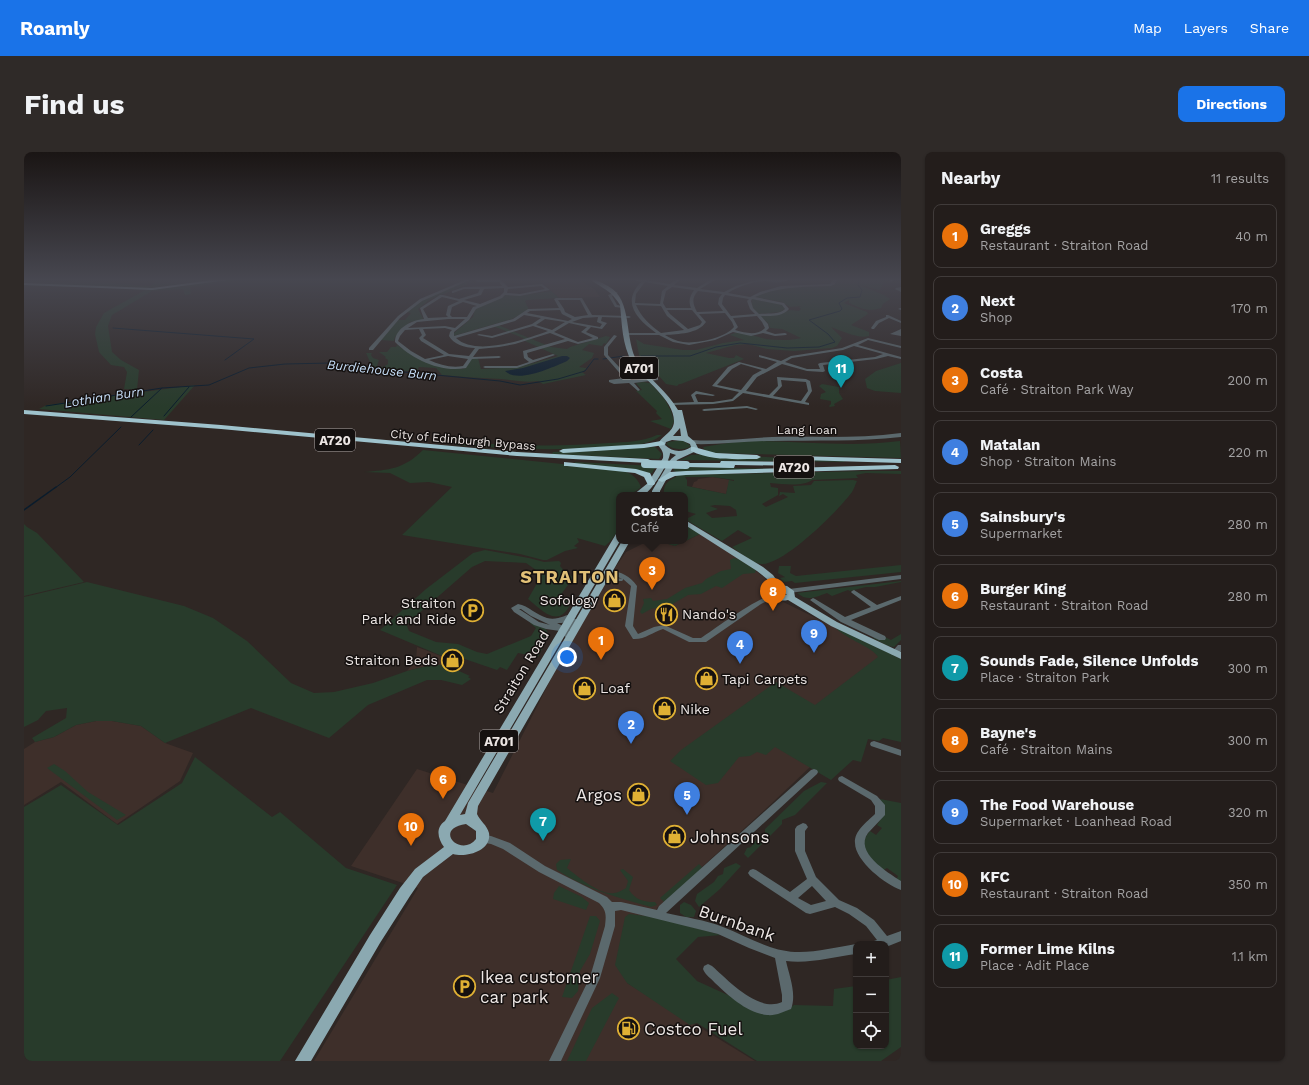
<!DOCTYPE html>
<meta charset="utf-8">
<style>
:root{--surface:#231d1b;--page:#2f2a28;--text:#f1f3f6;--muted:#a3a2a3;--line:#403b3a;--accent:#1a73e8}
body{margin:0;font-family:"Work Sans",sans-serif;background:var(--page);color:var(--text)}
.controls{position:absolute;right:12px;bottom:12px;display:grid;overflow:hidden;border-radius:8px;box-shadow:0 1px 3px #0004}
.controls button{width:36px;height:36px;display:grid;place-items:center;padding:0;border:0;border-bottom:1px solid var(--line);background:var(--surface);color:var(--text);font:20px sans-serif}
.you{position:absolute;left:543px;top:505px;width:14px;height:14px;margin:-10px;border:3px solid #fff;border-radius:50%;background:#1a73e8;box-shadow:0 0 0 6px #1a73e833}
.badge{display:grid;place-items:center;width:26px;height:26px;border-radius:50%;background:var(--accent);color:#fff;font-size:13px;font-weight:700}
.pin{position:absolute;translate:-50% -33px;filter:drop-shadow(0 1px 2px #0008)}
.pin::after{content:'';position:absolute;top:21px;width:14px;height:12px;background:inherit;clip-path:polygon(0 0,100% 0,50% 100%)}
.popup{position:absolute;left:592px;top:340px;width:72px;height:52px;box-sizing:border-box;display:grid;place-content:center;border-radius:8px;background:var(--surface);filter:drop-shadow(0 1px 3px #0005);font-size:13px;white-space:nowrap;color:var(--muted)}
.popup b{font-size:15px;color:var(--text)}
.popup::after{content:'';position:absolute;left:50%;top:100%;margin-left:-8px;border:8px solid transparent;border-top-color:var(--surface)}
.list{margin:0;padding:0;list-style:none}
h2{display:flex;justify-content:space-between;align-items:center;height:52px;margin:0;padding:0 16px;font-size:17px}
h2 small{font-size:13px;font-weight:400;color:var(--muted)}
.list li{display:grid;grid-template-columns:26px 1fr auto;gap:12px;align-items:center;box-sizing:border-box;height:64px;margin:0 8px 8px;padding:0 8px;border:1px solid var(--line);border-radius:8px}
.list b{display:block;font-size:15px;white-space:nowrap}
.list p{margin:0;font-size:13px;white-space:nowrap;color:var(--muted)}
.list em{font-size:13px;font-style:normal;color:var(--muted)}
.icon{flex:none;width:22px;height:22px;fill:none;stroke:currentColor;stroke-width:2;stroke-linecap:round;stroke-linejoin:round}
.map{position:relative;flex:none;width:877px;height:909px;overflow:hidden;border-radius:8px}
header{display:flex;align-items:center;gap:24px;box-sizing:border-box;height:56px;padding:0 20px;background:var(--accent);color:#fff}
header strong{font-size:19px}
nav{display:flex;gap:22px;margin-inline-start:auto;font-size:14px}
.intro{display:flex;align-items:center;justify-content:space-between;box-sizing:border-box;height:96px;padding:0 24px}
h1{margin:0;font-size:28px}
.button{padding:10px 18px;border-radius:8px;background:var(--accent);color:#fff;font-size:14px;font-weight:700}
main{display:flex;gap:24px;padding:0 24px}
aside{flex:1;background:var(--surface);border-radius:8px;box-shadow:0 1px 3px #0004}
.map>svg:first-child{display:block}
</style>
<header>
<strong>Roamly</strong>
<nav><a>Map</a><a>Layers</a><a>Share</a></nav>
</header>
<div class="intro"><h1>Find us</h1><a class="button">Directions</a></div>
<main>
<div class="map">
<svg width="877" height="909" viewBox="0 0 877 909">
<rect width="100%" height="100%" fill="#2f2724"/>
<g fill="#3e2f2a">
<polygon points="516,128 555,128 570,137 576,145 535,146"/>
<polygon points="689,325 706,328 702,342 668,335 670,330 673,329 674,327"/>
<polygon points="676,382 722,411 742,427 739,440 863,501 786,615 747,652 633,756 622,797 603,831 731,909 290,909 394,736 327,714 393,617 469,641 529,523 583,428 602,400 624,389 634,389 651,394"/>
<polygon points="393,495 425,507 423,509 431,512 428,515 422,513 407,513 383,519 392,508"/>
<polygon points="72,569 88,569 117,574 141,591 169,601 156,629 93,672 37,630 0,653 0,597 11,590 30,585 52,573"/>
</g>
<g fill="#283b2b" fill-rule="evenodd">
<polygon points="51,128 126,134 132,128 194,128 124,136 0,131 0,129 47,130"/>
<polygon points="202,128 216,128 166,135 167,142 161,143 159,137 128,139 88,163 84,174 88,200 97,208 115,218 113,238 100,237 103,220 100,215 87,213 75,200 71,182 72,175 80,161 123,137"/>
<polygon points="418,128 444,128 448,129 448,130 405,148 394,157 400,168 386,170 371,185 370,189 357,188 374,168 381,168 387,161 383,160 398,148 443,129"/>
<path d="M813,128H863L855,138L836,133L860,143L866,147L859,152L857,156C844,160 838,157 825,151V148L820,151L843,160L844,162L827,173L845,180V184C834,187 818,179 807,175L818,186L813,194L808,196L770,199L743,197L724,192L711,193L682,201L705,206H710L712,203L720,207L657,232H655L653,234L642,232L628,216L618,208L615,203L612,187L620,192L659,198H672L699,191L720,188L706,183C716,177 731,185 742,187C754,188 765,189 777,186L758,177L746,176L744,171L736,164L756,162L766,158L775,159L777,157L775,155L778,154L766,155L758,150L731,145L753,136L806,134L813,131Z"/>
<polygon points="527,139 535,146 503,148 501,149 505,158 488,167 429,184 430,181 449,165 451,157 482,143 495,144"/>
<polygon points="728,147 747,149 760,154 761,157 756,160 734,162 728,155"/>
<path d="M474,173L527,195L543,197L546,195L582,184L586,185L582,192L580,191L578,194L565,192L558,198L570,201L568,206L555,215L562,216V217L558,220L562,223L519,232L514,229C501,231 490,228 477,227C457,226 438,225 418,223L412,216L395,215L393,219L335,218L341,215H348L343,203L342,201H348L347,203L349,206L355,208L353,214L359,215L364,212V208L361,206L362,205L355,200H363L367,195H372L373,193L399,209L429,216L439,217L448,206H454L457,217L495,215L534,204L501,189L499,186L469,174Z"/>
<polygon points="877,211 877,241 851,239 843,236 841,227 852,219"/>
<polygon points="619,230 626,231 640,246 647,259 650,269 647,277 626,269 638,267 632,261 633,259 612,239 618,238 612,231"/>
<polygon points="798,232 815,235 815,241 819,247 810,252 811,254 806,255 805,254 807,252 807,249 796,247 797,242 802,240 795,234"/>
<polygon points="171,233 140,268 15,257 23,253"/>
<path d="M633,283H638C622,295 602,294 582,295C532,299 482,297 431,293C436,288 453,287 461,289C464,290 465,292 469,292C508,294 546,294 585,291C601,290 619,290 633,283Z"/>
<path d="M658,288L667,294C659,299 649,298 642,292L644,290Z"/>
<path d="M716,289C769,288 823,296 876,289L877,306L689,301L681,299L679,295Z"/>
<polygon points="631,295 638,302 635,307 528,302 529,300"/>
<path d="M399,298L597,318C607,321 613,325 617,335C612,341 602,343 595,343C595,366 600,378 581,394L553,386L555,390L550,394L554,396L541,399L523,408H519L496,402L378,383L428,335L405,330L386,331L366,321L340,320C365,318 380,317 399,298Z"/>
<polygon points="681,302 820,309 821,310 656,308 667,303"/>
<polygon points="551,310 632,314 628,321 625,321 609,317 550,312"/>
<polygon points="652,315 761,317 652,320 649,318"/>
<path d="M841,319H877V322L842,321L832,323L834,326L788,328C778,335 760,332 746,331L747,335L754,336V343L738,352L742,355L764,345L759,342L755,344L756,340L771,341L769,334L787,333L790,329H793L829,328L833,329C831,333 830,337 828,340C815,358 759,414 737,412C730,412 714,399 708,395L728,386L714,378L698,389L664,369V366L672,362L661,359V343H640C639,333 643,329 652,325L651,323ZM661,325H689L710,328V329L705,328L702,342L663,334V328ZM691,353L706,354L712,358L713,364L688,366L682,361L694,357L686,354Z"/>
<polygon points="0,372 3,375 13,381 60,430 0,444"/>
<polygon points="661,373 676,382 651,394 634,389 661,389"/>
<path d="M461,398L505,406L520,410L535,409L537,411L536,414L543,422L550,425L538,441L539,446L547,451C545,455 542,460 539,462C528,471 512,453 504,447L512,433V418L502,411L461,409L448,415L385,470L383,474L385,479L412,490L434,492L453,500L463,502L507,484L512,476L506,471L507,470L522,477L525,483L514,505L494,501L483,518L476,515L473,518L429,503L425,507L356,478L402,437L449,401Z"/>
<polygon points="710,406 714,407 732,418 731,421 719,422 698,436 692,434 677,442 664,443 647,453 627,457 618,462 616,460 620,451 619,447 627,446 629,449 643,447 661,436 678,431 682,427 697,419 707,417 706,408"/>
<polygon points="877,413 877,420 771,431 768,429 760,430 756,426 761,425 754,421 755,414 767,414 766,421 772,424"/>
<path d="M877,429V430L851,435H842L826,439L824,438L808,444L803,441C791,445 784,450 773,441Z"/>
<polygon points="63,430 160,454 189,466 223,489 267,531 290,541 310,540 349,531 383,519 407,513 422,513 446,524 444,525 447,527 438,533 417,528 403,528 344,553 305,586 227,556 141,591 117,574 88,569 72,569 52,573 30,585 11,590 8,586 42,566 43,556 22,559 14,568 0,575 0,445"/>
<path d="M810,474L877,507V590L859,586L855,589L844,587L837,610L829,608L807,628L751,595L742,603L733,600L726,604L715,605L694,631L682,633L646,609L657,598L752,530L791,553L854,505C849,495 817,485 810,474Z"/>
<polygon points="877,482 877,488 870,495 864,494 849,486 852,484 861,485 867,488"/>
<polygon points="171,605 248,665 256,660 322,716 373,733 256,909 0,909 0,655 37,633 94,673 158,631"/>
<polygon points="30,612 41,619 64,640 102,663 93,668 23,616"/>
<polygon points="797,630 803,631 771,663 758,668 758,672 724,706 720,702 723,696 727,695 735,684 741,682 741,677 780,639"/>
<path d="M856,647L877,651V730L872,728L874,724L863,716L858,719C846,707 831,696 846,679L852,683L858,676L853,673L860,662Z"/>
<path d="M547,707L543,716C553,724 577,744 590,741C594,741 598,738 602,736L604,729L596,718L599,717L609,725L605,738C612,748 619,750 631,750L633,753L627,755C594,746 562,737 533,718L532,712L536,708Z"/>
<polygon points="712,711 717,714 696,737 675,755 671,749 673,742 690,730 694,724 699,722 700,716"/>
<polygon points="675,712 678,715 672,724 640,750 636,746"/>
<polygon points="535,734 558,745 565,751 562,758 529,747 530,741"/>
<polygon points="660,750 667,753 672,759 670,765 662,765 656,761 656,753"/>
<polygon points="605,762 631,765 697,783 674,785 652,807 673,829 719,850 761,859 770,853 809,854 810,837 832,834 832,894 862,894 862,828 877,825 877,895 857,909 733,909 673,871 666,873 603,831 591,813 601,765"/>
<polygon points="566,764 572,764 576,769 566,802 556,819 554,839 548,846 538,845"/>
<polygon points="588,841 595,846 562,909 543,909 568,856"/>
</g>
<path fill="#0a1c2c" d="M538,204H543L546,206L543,209C529,215 494,232 481,219L499,216Z"/>
<g fill="none" stroke-linecap="round" stroke-linejoin="round">
<g stroke="#0a1c2c" stroke-width="1">
<polyline points="834,132 835,128"/>
<polyline points="89,176 230,187 201,208"/>
<polyline points="617,204 666,204 692,195 716,191 763,196 795,195 811,190 804,182 785,168 816,159 818,157 815,151 823,146 836,145 838,138 834,133"/>
<polyline points="579,207 600,204"/>
<polyline points="22,254 138,236 185,233 225,216 261,212 307,211 337,216 476,229 496,233 534,227 561,219 570,207 574,207"/>
<polyline points="140,264 165,235"/>
<polyline points="107,265 138,236"/>
<polyline points="115,293 129,278"/>
<polyline points="31,336 46,325 97,275"/>
</g>
<polyline stroke="#0a1c2c" stroke-width="1.5" points="0,358 32,335"/>
<g fill="#5b696d" fill-rule="evenodd">
<polygon points="441,128 446,128 398,149 376,166 349,198 345,198 345,196 374,164 396,147"/>
<path d="M453,128H477L484,135L518,132L526,138L496,144L481,143L478,146L452,157L445,168L430,180V184L489,167L504,157L535,156L530,147L532,146H558L568,163L605,164L607,165L605,166L578,165L577,169L583,171L578,177L567,175L562,180L574,185V187L554,192L544,189L503,201L504,205L509,208L529,202L531,203L493,216H461L459,215L461,214H493L505,210L500,206L499,199L541,187L526,181L491,192L475,195L455,197L449,205L475,204L477,205L475,206L448,207L442,216C416,221 388,207 371,190C371,176 388,168 400,167L396,156L416,143H419L435,147L454,141L456,137H440L429,141H428V139L440,135L478,134L475,130H454L452,129ZM517,134L521,137L496,142L483,141L484,137ZM480,136V140L476,144L456,152L440,148L457,143L460,137ZM418,145L435,149L424,154L422,163L424,165L404,166L399,157ZM534,148H556L564,163L551,165L541,160L540,157ZM439,150L453,154L449,155L443,165H428L426,163L428,155ZM536,158L538,162L548,167L544,169L503,161L506,159ZM500,163L517,166L508,172L468,184L455,182L453,183L468,186L509,174L524,179C502,187 452,205 432,186L491,169ZM574,165L573,170L578,172L576,175L548,170L559,166ZM424,167H441L431,176L421,174L384,176L393,170ZM521,167L541,170L528,178L512,173ZM545,171L563,175L557,180L569,186L554,190L530,180ZM421,176L428,178L426,180L425,184C429,192 441,196 451,196L445,204L425,202L399,186L402,183L399,177ZM395,177L398,183L395,186L397,189L420,203L401,207L387,199L374,189L376,184L381,178ZM424,204L444,207L439,214C427,216 416,213 405,208Z"/>
<path d="M610,128H621L646,132L652,128H656L650,133L673,136L686,128H691L676,137L700,140L712,134L729,129L736,128H764C755,132 751,130 742,129C731,129 713,135 704,141L726,145L736,140L757,134L806,132L809,128H813L811,132L807,134C781,135 755,134 731,145L760,151L765,157C758,165 747,164 737,164L744,172L745,176L742,179L751,182L761,181L763,182L762,183L751,184L739,181L727,184L709,180L691,188L665,193L649,190L635,183H601L600,182L602,181H632C613,167 597,151 617,130ZM621,130L644,134L638,139L636,152L611,151L612,142ZM648,135L670,138C666,144 664,149 667,156H642L639,151L642,139ZM674,139L698,142L695,146L694,152L699,159L673,160C669,152 667,146 674,139ZM701,143L725,147L723,149L726,157L731,162L707,164L698,152L699,146ZM728,147L758,153L761,157C755,163 743,161 735,162L729,156L727,149ZM612,153L637,154L643,164L660,178L637,181C626,173 617,165 612,153ZM643,158H668L678,170L676,173L664,177L646,162ZM701,161L708,170L710,175C701,186 673,192 659,190C652,189 646,186 641,183C654,182 674,182 682,170L675,162ZM733,164L738,170L741,176C733,184 722,181 711,178L714,175L709,166Z"/>
<polygon points="866,128 870,128 867,130 865,129"/>
<polygon points="877,135 877,140 871,137 872,136"/>
<polygon points="592,140 594,141 588,144 593,153 599,154 599,156 591,155 584,143"/>
<polygon points="876,156 877,156 877,158 874,157"/>
<polygon points="862,163 864,163 877,169 877,171 865,166 855,171 850,177 848,177 847,176 852,169 862,165"/>
<polygon points="877,177 877,184 866,182"/>
<polygon points="590,183 593,184 584,195 584,203 607,228 632,226 634,226 634,228 610,231 616,238 614,239 605,231 590,232 585,230 585,228 600,226 580,203 580,195"/>
<path d="M844,186L877,194V196L844,188L834,193L877,205V207L864,204L852,207L799,213L801,219L799,220L783,219L758,212L733,225L722,239L745,243L754,234L753,225L782,227L786,229L788,239L781,250L785,251V253L719,241L709,249L689,252L647,253L645,252L647,251L670,250L667,243L672,239L691,243L689,244L673,242L671,243L674,250H689L708,247L715,240L688,234L704,215L715,210L742,217L753,210L735,205V203L757,209L767,204L818,196ZM830,194L859,202L851,205L796,211L794,212L796,217H783L761,210L768,206L819,198ZM717,212L738,218L729,223L717,238L693,233L708,217ZM757,228L782,230L784,239L777,249L749,244L758,234Z"/>
<polygon points="723,254 734,257 732,258 723,256 680,259 678,258 680,257"/>
<path d="M877,281V285C834,290 791,288 748,289C721,289 695,293 668,292L665,290L668,288C695,290 721,286 748,285C791,284 834,287 877,281Z"/>
<path d="M586,418C597,420 606,424 613,434L609,474L614,482L630,475L640,473L669,486H677C691,477 740,440 753,443L754,444L737,452L682,490H665L639,477C629,480 620,488 609,487L601,474L607,434L599,427V428L598,429H588L579,431L576,429L577,428L588,425L598,427L590,423H579L574,430H570L569,429L575,421Z"/>
<polygon points="877,423 877,427 765,441 762,439 765,437"/>
<polygon points="830,438 853,453 877,444 877,448 827,468 861,484 862,486 861,488 855,488 817,470 786,448 789,446 791,447 821,465 847,455 828,441 827,440 828,439"/>
<path d="M494,452C505,454 512,463 523,466C535,469 542,461 551,462L552,464L551,466L538,471H533L539,474H544L549,467H555L556,469L549,478H545L550,485L546,487H543L536,479L522,477L510,473L490,460L487,456ZM495,457H497L507,464L526,473L515,470Z"/>
<polygon points="874,493 877,493 877,499 874,503 868,503 867,501"/>
<polygon points="850,589 877,598 877,604 847,594 846,592 847,590"/>
<path d="M790,617L793,618L794,620L793,622L642,761C660,765 682,768 699,775C723,784 745,799 771,800C790,801 813,795 832,792V802C809,805 785,812 762,809C765,823 773,842 767,857C759,860 752,864 743,863C723,861 705,844 691,831C687,826 681,823 679,817L680,814L684,812L688,814C704,828 734,861 758,850V843L751,806L725,796L694,782L597,758L591,759V774L576,826L537,909H525L566,825L581,774C582,764 583,759 575,751L515,720L479,697L467,692L455,690L453,687L455,684L458,683L467,684L486,691L521,714L583,745L588,750H597L633,758L635,754L787,618Z"/>
<path d="M818,624L853,644L861,653V663L844,681C830,700 863,720 877,729V738C862,733 831,709 831,691C830,679 843,670 851,662V654L847,648L815,629L814,627L815,625Z"/>
<path d="M779,671L782,672L784,675L781,679V699L792,725L815,748L833,756L850,768L863,784L877,779V789L862,795V792H849L850,789L853,788L842,774L825,762L811,755L786,762L782,761L726,724L724,721L726,718L729,717L732,718L766,740L783,727L771,699V677L773,674ZM788,734L802,749L787,753L774,746Z"/>
</g>
<g fill="#8ba9b1" fill-rule="evenodd">
<polygon points="189,128 204,128 128,138 0,133 0,131 128,136"/>
<path d="M567,128C574,128 578,131 584,134C610,148 599,187 614,211C626,228 643,239 654,258H658L664,284L671,290L674,296L670,300L653,308L636,339V343H628V339L647,307L652,303L646,301C646,309 627,341 619,343C616,344 612,343 609,343L624,331L639,306C640,300 637,297 634,293C637,283 650,281 650,269C650,247 619,228 608,210C598,193 598,172 596,153C587,138 579,137 567,128ZM656,276L657,284H649ZM648,288L659,289L666,292L667,295C658,301 648,300 641,293L642,290Z"/>
<path d="M661,368L739,415L749,423L756,433L763,434L770,439L771,445L813,470L877,500V507L807,474L764,448C755,450 749,447 744,440L748,434L743,427L733,419L661,373ZM754,439H758L763,443H758L753,440Z"/>
<path d="M592,382H595L596,389L436,663L441,662L444,651L598,389H606L454,654L453,662C456,669 463,673 465,681C468,699 442,706 429,702L399,725L386,744L356,791L287,909H271L346,783L376,736L391,717L420,695C414,687 411,676 421,669ZM442,672L452,679V687C437,706 408,677 442,672Z"/>
</g>
<g fill="#9ec2cc" fill-rule="evenodd">
<polygon points="0,258 197,273 493,300 624,307 628,309 624,311 493,304 197,277 0,262"/>
<polygon points="637,289 641,291 640,293 620,296 539,301 535,299 539,297 620,292"/>
<path d="M667,295H670L692,301L733,303L737,305L733,307C711,307 688,309 667,299Z"/>
<polygon points="774,304 877,307 877,311 777,308 773,306"/>
<polygon points="697,309 785,310 789,312 785,314 711,313 710,316 707,316 662,315 658,313 662,311 696,311"/>
<polygon points="540,310 612,317 626,321 631,331 630,333 624,333 620,325 611,321 543,314 540,314"/>
<polygon points="871,313 875,315 874,317 662,323 651,324 638,330 634,328 646,320 662,319"/>
</g>
<polyline stroke="#9ec2cc" stroke-width="8" points="621,312 662,313"/>
</g>
<linearGradient id="sky" x2="0" y2="1"><stop stop-color="#1a1514"/><stop offset="0.5" stop-color="#474750"/><stop offset="1" stop-color="#474750" stop-opacity="0"/></linearGradient>
<rect width="877" height="255" fill="url(#sky)"/>
<defs>
<symbol id="shop-ring" viewBox="-11 -11 22 22"><circle r="9.5" fill="#151110" stroke="#dfb034" stroke-width="1.5"/><path d="M-5-2.5h2.3a2.7 3.5 0 0 1 5.4 0H5L5.5 6h-11ZM-1.5-2.5h3a1.5 2.3 0 0 0-3 0Z" fill="#dfb034"/></symbol>
<symbol id="parking-ring" viewBox="-11 -11 22 22"><circle r="9.5" fill="#151110" stroke="#dfb034" stroke-width="1.5"/><path d="M-3.5-5.5H1a3.5 3.5 0 0 1 0 7H-1V5.5H-3.5ZM-1-3.4V-.6H.8a1.4 1.4 0 0 0 0-2.8Z" fill="#dfb034"/></symbol>
<symbol id="restaurant-ring" viewBox="-11 -11 22 22"><circle r="9.5" fill="#151110" stroke="#dfb034" stroke-width="1.5"/><path d="M-5-6h1v4h1v-4h1v4h1v-4h1v5L-1.5 .5V6h-2V.5L-5-1ZM5-6V6H3V1.5H1.5Q1.5-4 5-6Z" fill="#dfb034"/></symbol>
<symbol id="fuel-ring" viewBox="-11 -11 22 22"><circle r="9.5" fill="#151110" stroke="#dfb034" stroke-width="1.5"/><path d="M-5.5-6h7V0h2V4h1.3V-2.5L3-4.5l.8-.8L6-3V5H2.5V1h-1V6h-7ZM-4.2-4.7v3.2H.2V-4.7Z" fill="#dfb034"/></symbol>
</defs>
<g fill-rule="evenodd">
<use href="#shop-ring" x="578" y="436" width="25" height="25"/>
<use href="#parking-ring" x="436" y="446" width="25" height="25"/>
<use href="#restaurant-ring" x="630" y="450" width="25" height="25"/>
<use href="#shop-ring" x="416" y="496" width="25" height="25"/>
<use href="#shop-ring" x="670" y="514" width="25" height="25"/>
<use href="#shop-ring" x="548" y="524" width="25" height="25"/>
<use href="#shop-ring" x="628" y="544" width="25" height="25"/>
<use href="#shop-ring" x="602" y="630" width="25" height="25"/>
<use href="#shop-ring" x="638" y="672" width="25" height="25"/>
<use href="#parking-ring" x="428" y="822" width="25" height="25"/>
<use href="#fuel-ring" x="592" y="864" width="25" height="25"/>
</g>
<g text-anchor="middle" dominant-baseline="central" stroke-width="3" stroke-linejoin="round" paint-order="stroke">
<g font-size="12" fill="#ece6e4" stroke="#151110">
<text x="783" y="278">Lang Loan</text>
<text transform="translate(439 288) rotate(5)">City of Edinburgh Bypass</text>
</g>
<g fill="#151110" stroke="#aca6a4" stroke-width="1">
<rect x="596" y="205" width="38" height="22" rx="3"/>
<rect x="291" y="277" width="40" height="22" rx="3"/>
<rect x="750" y="304" width="40" height="22" rx="3"/>
<rect x="456" y="578" width="38" height="22" rx="3"/>
</g>
<g font-size="13" font-weight="bold" fill="#ece6e4">
<text x="615" y="216">A701</text>
<text x="311" y="288">A720</text>
<text x="770" y="315">A720</text>
<text x="475" y="589">A701</text>
</g>
<g font-size="13" font-style="italic" fill="#c6def7" stroke="#151110">
<text transform="translate(358 218) rotate(6)">Burdiehouse Burn</text>
<text transform="translate(80 245) rotate(-9)">Lothian Burn</text>
</g>
<g font-size="14" fill="#ece6e4" stroke="#151110" text-anchor="start">
<text x="574" y="448" text-anchor="end">Sofology</text>
<text x="432" y="451" text-anchor="end">Straiton<tspan x="432" dy="16">Park and Ride</tspan></text>
<text x="658" y="462">Nando's</text>
<text x="414" y="508" text-anchor="end">Straiton Beds</text>
<text x="698" y="527">Tapi Carpets</text>
<text x="576" y="536">Loaf</text>
<text x="656" y="557">Nike</text>
</g>
<g font-size="14" fill="#ece6e4" stroke="#151110">
<text transform="translate(497 520) rotate(-59)">Straiton Road</text>
</g>
<g font-size="17" fill="#ece6e4" stroke="#151110" text-anchor="start">
<text x="598" y="643" text-anchor="end">Argos</text>
<text x="666" y="685">Johnsons</text>
<text x="456" y="825">Ikea customer<tspan x="456" dy="20">car park</tspan></text>
<text x="620" y="877">Costco Fuel</text>
</g>
<g font-size="17" fill="#ece6e4" stroke="#151110">
<text transform="translate(713 771) rotate(19)">Burnbank</text>
</g>
<g font-size="18" font-weight="bold" letter-spacing="1" fill="#e2c177" stroke="#151110">
<text x="546" y="424">STRAITON</text>
</g>
</g>
</svg>
<div class="controls">
<button>+</button>
<button>−</button>
<button><svg class="icon" aria-label="locate" viewBox="0 0 24 24"><circle cx="12" cy="12" r="6"/><path d="M12 2v4M12 18v4M2 12h4M18 12h4"/></svg></button>
</div>
<div class="you"></div>
<div class="pin badge" style="left:577px;top:508px;background:#e8710a">1</div>
<div class="pin badge" style="left:607px;top:592px;background:#3f7fe0">2</div>
<div class="pin badge" style="left:628px;top:438px;background:#e8710a">3</div>
<div class="popup"><b>Costa</b>Café</div>
<div class="pin badge" style="left:716px;top:512px;background:#3f7fe0">4</div>
<div class="pin badge" style="left:663px;top:663px;background:#3f7fe0">5</div>
<div class="pin badge" style="left:419px;top:647px;background:#e8710a">6</div>
<div class="pin badge" style="left:519px;top:689px;background:#0f9aa8">7</div>
<div class="pin badge" style="left:749px;top:459px;background:#e8710a">8</div>
<div class="pin badge" style="left:790px;top:501px;background:#3f7fe0">9</div>
<div class="pin badge" style="left:387px;top:694px;background:#e8710a">10</div>
<div class="pin badge" style="left:817px;top:236px;background:#0f9aa8">11</div>
</div>
<aside>
<h2>Nearby<small>11 results</small></h2>
<ul class="list">
<li><span class="badge" style="background:#e8710a">1</span><div><b>Greggs</b><p>Restaurant · Straiton Road</p></div><em>40 m</em></li>
<li><span class="badge" style="background:#3f7fe0">2</span><div><b>Next</b><p>Shop</p></div><em>170 m</em></li>
<li><span class="badge" style="background:#e8710a">3</span><div><b>Costa</b><p>Café · Straiton Park Way</p></div><em>200 m</em></li>
<li><span class="badge" style="background:#3f7fe0">4</span><div><b>Matalan</b><p>Shop · Straiton Mains</p></div><em>220 m</em></li>
<li><span class="badge" style="background:#3f7fe0">5</span><div><b>Sainsbury's</b><p>Supermarket</p></div><em>280 m</em></li>
<li><span class="badge" style="background:#e8710a">6</span><div><b>Burger King</b><p>Restaurant · Straiton Road</p></div><em>280 m</em></li>
<li><span class="badge" style="background:#0f9aa8">7</span><div><b>Sounds Fade, Silence Unfolds</b><p>Place · Straiton Park</p></div><em>300 m</em></li>
<li><span class="badge" style="background:#e8710a">8</span><div><b>Bayne's</b><p>Café · Straiton Mains</p></div><em>300 m</em></li>
<li><span class="badge" style="background:#3f7fe0">9</span><div><b>The Food Warehouse</b><p>Supermarket · Loanhead Road</p></div><em>320 m</em></li>
<li><span class="badge" style="background:#e8710a">10</span><div><b>KFC</b><p>Restaurant · Straiton Road</p></div><em>350 m</em></li>
<li><span class="badge" style="background:#0f9aa8">11</span><div><b>Former Lime Kilns</b><p>Place · Adit Place</p></div><em>1.1 km</em></li>
</ul>
</aside>
</main>
